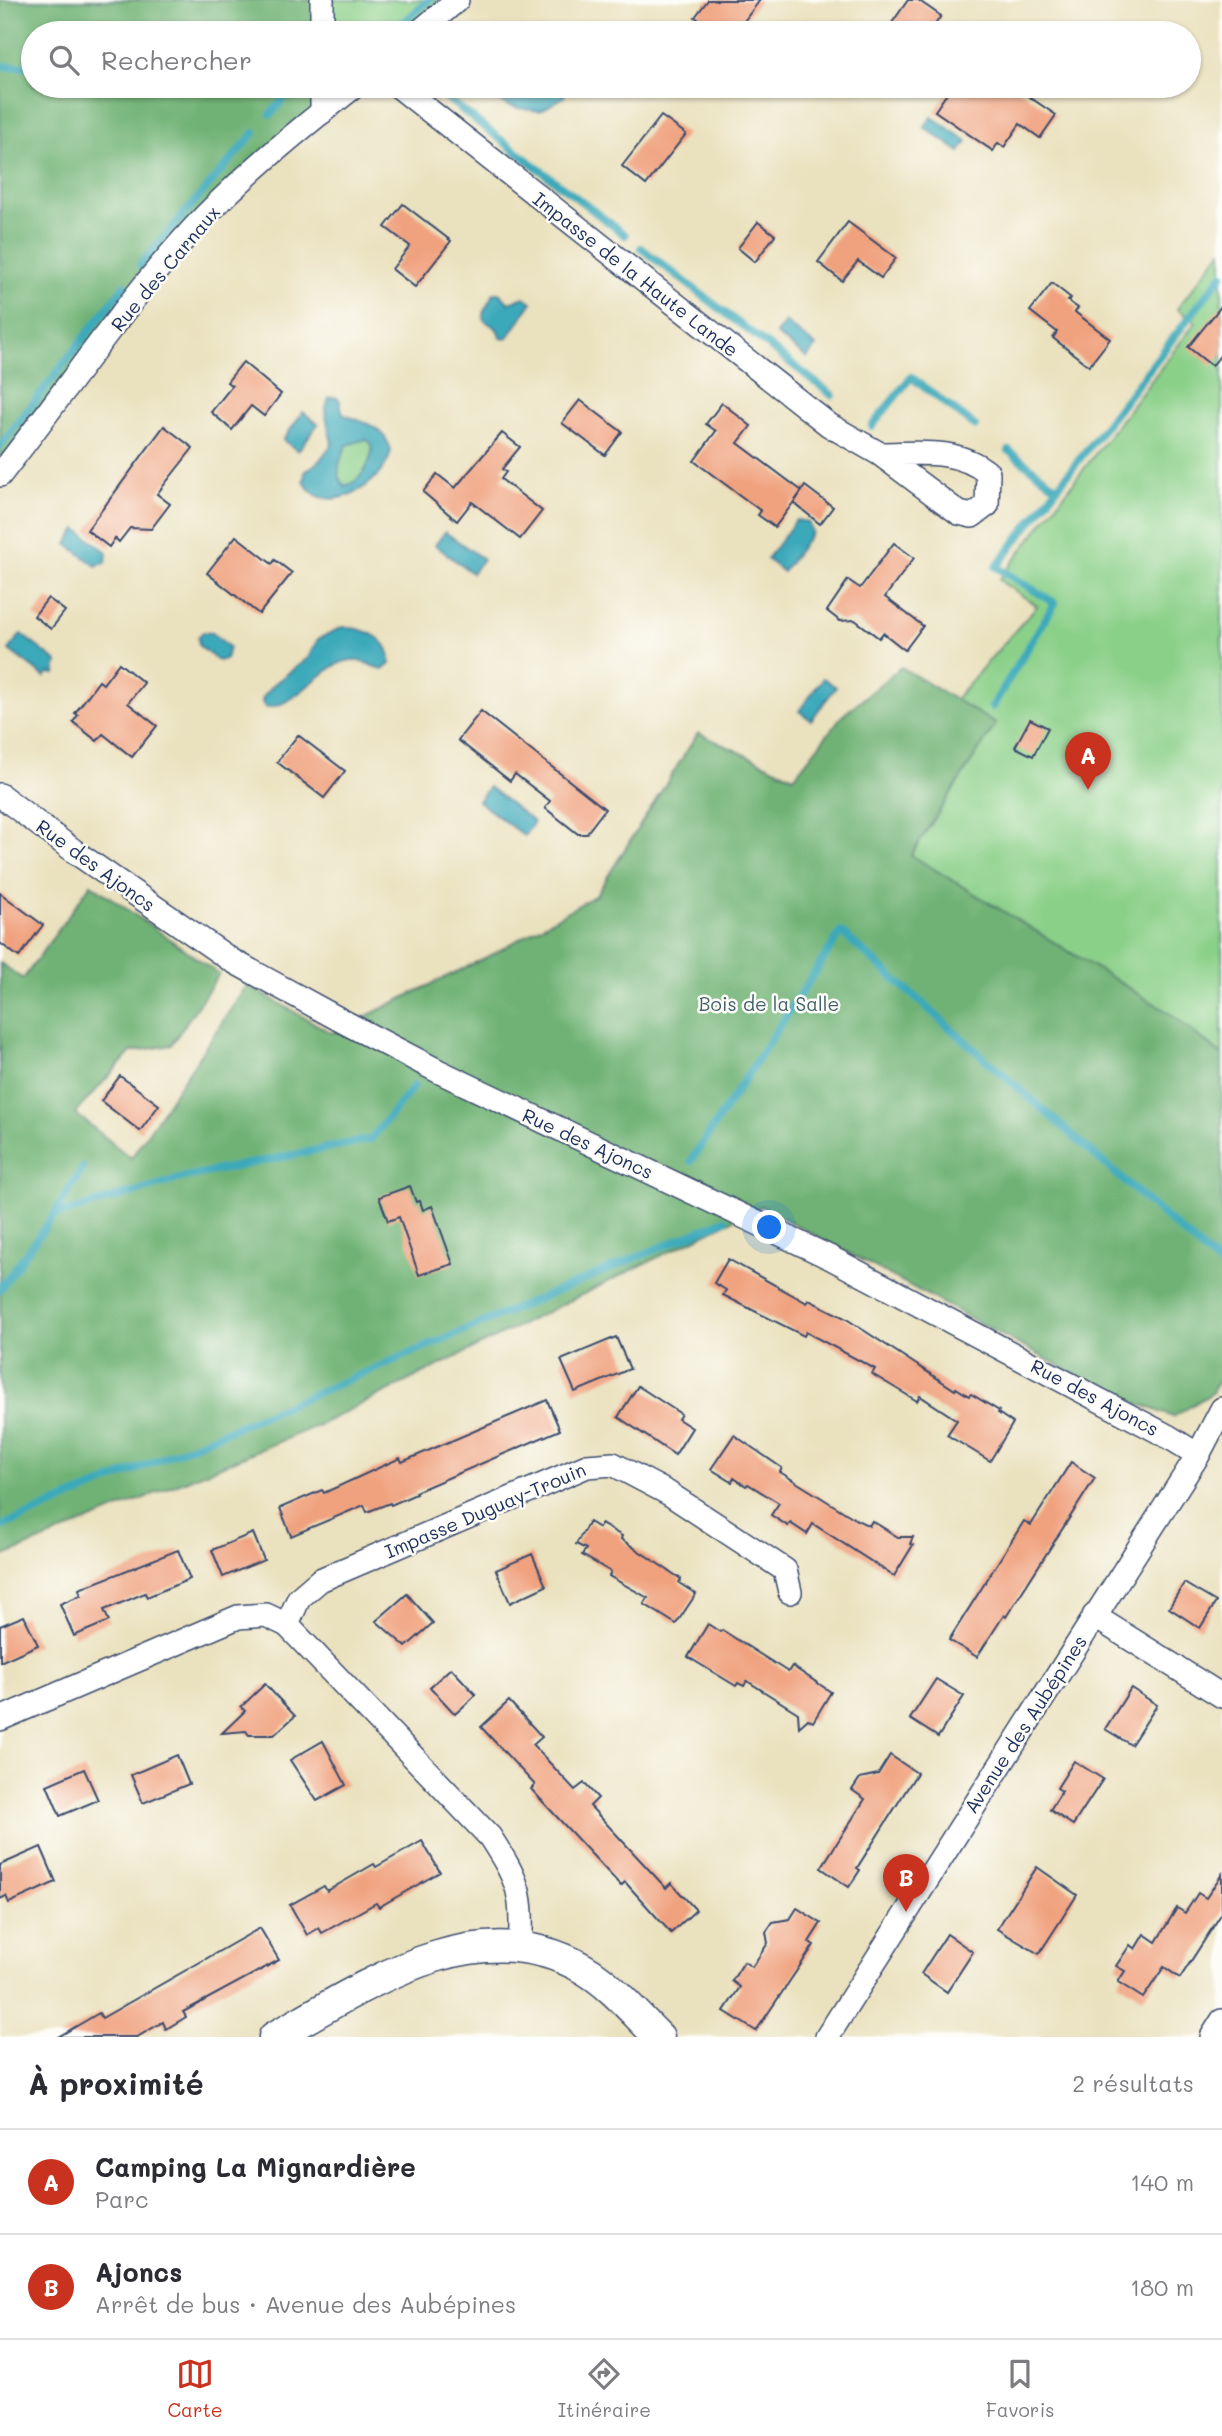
<!DOCTYPE html>
<html lang="fr">
<meta charset="utf-8">
<style>
:root{--surface:#fff;--page:#f7f7f7;--text:#2b2b33;--muted:#7c7c81;--line:#e1e1e2;--accent:#c8321e}
body{margin:0;font-family:Mali,sans-serif;background:var(--page);color:var(--text)}
.you{position:absolute;left:770px;top:1228px;width:24px;height:24px;margin:-18px;border:5px solid #fff;border-radius:50%;background:#1a73e8;box-shadow:0 0 0 10px #1a73e833}
.badge{display:grid;place-items:center;width:46px;height:46px;border-radius:50%;background:var(--accent);color:#fff;font-size:23px;font-weight:700}
.pin{position:absolute;translate:-50% -58px;filter:drop-shadow(0 2px 4px #0008)}
.pin::after{content:'';position:absolute;top:37px;width:24px;height:21px;background:inherit;clip-path:polygon(0 0,100% 0,50% 100%)}
.list{margin:0;padding:0;list-style:none}
h2{display:flex;justify-content:space-between;align-items:center;height:91px;margin:0;padding:0 28px;font-size:30px}
h2 small{font-size:23px;font-weight:400;color:var(--muted)}
.list li{display:grid;grid-template-columns:46px 1fr auto;gap:21px;align-items:center;box-sizing:border-box;height:105px;padding:0 28px;border-top:2px solid var(--line)}
.list b{display:block;font-size:26px;white-space:nowrap}
.list p{margin:0;font-size:23px;white-space:nowrap;color:var(--muted)}
.list em{font-size:23px;font-style:normal;color:var(--muted)}
.icon{flex:none;width:38px;height:38px;fill:none;stroke:currentColor;stroke-width:2;stroke-linecap:round;stroke-linejoin:round}
.map{position:relative;flex:none;width:1222px;height:2037px;overflow:hidden}
.search{position:absolute;background:var(--surface);box-shadow:0 2px 5px #0004;left:21px;right:21px;top:21px;height:77px;display:flex;align-items:center;gap:18px;box-sizing:border-box;padding:0 24px;border-radius:38px;color:var(--muted);font-size:26px}
.sheet{height:301px;background:var(--surface)}
nav{display:flex;justify-content:space-around;align-items:center;box-sizing:border-box;height:98px;border-top:2px solid var(--line);background:var(--surface);font-size:19px;color:var(--muted)}
nav a{display:grid;justify-items:center;gap:4px}
nav .on{color:var(--accent)}
.map>svg:first-child{display:block}
</style>
<div class="map">
<svg width="1222" height="2037" viewBox="0 0 1222 2037">
<rect width="100%" height="100%" fill="#fdfcf7"/>
<filter id="ink" filterUnits="userSpaceOnUse"><feTurbulence type="fractalNoise" baseFrequency=".0143" numOctaves="2"/><feDisplacementMap in="SourceGraphic" scale="14" xChannelSelector="R" yChannelSelector="G"/><feConvolveMatrix kernelMatrix="1 2 1 2 8 2 1 2 1" color-interpolation-filters="sRGB"/></filter>
<filter id="wash" filterUnits="userSpaceOnUse"><feTurbulence type="fractalNoise" baseFrequency=".00686" numOctaves="4" result="noise"/><feDisplacementMap in="SourceGraphic" scale="28" xChannelSelector="R" yChannelSelector="G"/><feGaussianBlur stdDeviation="1.57" result="paint"/><feColorMatrix in="noise" values="0 0 0 0 0 0 0 0 0 0 0 0 0 0 0 0 0 1.4 0 .05"/><feComposite in="paint" operator="in"/></filter>
<g filter="url(#wash)">
<rect width="100%" height="100%" fill="#eae1be"/>
<g fill="#8bd089" stroke="#538074" stroke-width="2">
<polygon points="323,0 457,0 418,33 322,33"/>
<polygon points="1222,250 1222,1255 806,1017 995,724 955,699 1037,606 999,580 1196,322 1177,309"/>
<path d="M366,439L372,444C374,460 361,482 345,486C333,475 340,458 347,445Z"/>
</g>
<g fill="#70b275" stroke="#46706a" stroke-width="2">
<polygon points="0,0 316,0 317,33 33,33 33,86 320,86 322,111 205,216 0,475"/>
<polygon points="901,667 996,724 911,855 1168,1012 1222,1055 1222,1374 1212,1393 1173,1417 1108,1392 761,1206 319,1425 0,1558 0,963 23,979 91,884 219,974 171,1045 131,1052 75,1113 131,1158 247,985 332,1033 493,954 596,895 698,733 794,777 842,716"/>
</g>
<g fill="#3ba9ba" stroke="#2b6c8c" stroke-width="2" fill-rule="evenodd">
<path d="M485,86H511L518,93L536,86H567L564,97L540,111C517,109 497,107 485,86Z"/>
<polygon points="932,117 967,141 960,152 924,127"/>
<polygon points="494,293 499,293 509,303 524,297 532,302 507,339 501,338 497,329 484,320 483,313"/>
<polygon points="785,322 816,346 807,358 776,334"/>
<path d="M335,397L339,399L343,414C365,424 382,423 391,450C387,483 323,522 304,481L305,472L319,461L332,444L325,411L329,398ZM366,439L372,444C374,460 361,482 345,486C333,475 340,458 347,445Z"/>
<polygon points="303,412 318,424 298,451 283,440"/>
<polygon points="796,520 808,522 812,532 783,572 767,559"/>
<polygon points="77,529 107,552 106,563 96,566 67,544"/>
<polygon points="445,532 483,559 472,573 435,545"/>
<path d="M342,627C364,628 392,638 390,664L383,670C373,667 362,659 352,660C323,662 296,708 266,707L262,703L263,697L274,684L308,658L318,639Z"/>
<polygon points="203,632 213,633 229,647 226,659 218,661 199,646 198,637"/>
<polygon points="21,634 57,662 55,674 48,673 45,677 9,650"/>
<polygon points="823,678 836,687 811,720 799,711"/>
<polygon points="489,787 534,822 524,836 478,801"/>
</g>
<g fill="none" stroke-linecap="round" stroke-linejoin="round">
<g stroke="#3ba9ba" stroke-width="8">
<polyline points="392,33 429,0"/>
<polyline points="0,66 33,67"/>
<polyline points="431,86 625,235"/>
<polyline points="271,114 289,92"/>
<polyline points="641,248 832,395"/>
<polyline points="140,265 254,133"/>
<polyline points="872,426 911,377 975,426"/>
<polyline points="0,446 125,285"/>
<polyline points="1009,451 1056,487"/>
<polyline points="992,707 1055,603 996,567 1222,275"/>
<polyline points="691,1161 841,932 1222,1267"/>
<polyline points="53,1216 83,1168"/>
<polyline points="0,1289 53,1216 185,1177 371,1139 414,1086"/>
<polyline points="0,1527 725,1220"/>
</g>
</g>
<g id="blocks">
<g fill="#f0a27f">
<polygon points="708,0 760,0 735,33 718,33 695,17"/>
<polygon points="908,0 918,0 941,16 929,33 885,33"/>
<polygon points="952,86 1013,86 1056,115 1040,138 1020,124 1004,147 998,143 993,151 935,111"/>
<polygon points="661,116 686,134 646,185 622,166"/>
<polygon points="403,204 451,241 415,287 392,269 410,246 385,227"/>
<polygon points="758,222 775,235 755,262 738,248"/>
<polygon points="848,222 896,258 881,278 858,261 842,281 818,262"/>
<polygon points="1052,283 1071,298 1068,301 1078,308 1075,312 1110,339 1089,366 1053,338 1057,332 1030,311"/>
<polygon points="1222,305 1222,353 1212,366 1188,347"/>
<polygon points="243,362 281,394 264,416 251,406 232,430 211,412 232,386 227,382"/>
<polygon points="580,400 622,432 605,455 562,423"/>
<polygon points="722,403 751,426 738,443 802,491 775,527 758,515 761,511 694,461 716,431 706,424"/>
<polygon points="164,426 193,448 157,494 170,504 151,529 130,528 119,542 115,538 109,547 87,530"/>
<polygon points="502,433 520,447 502,469 506,472 501,479 542,511 520,539 472,502 457,521 423,492 437,474 455,488"/>
<polygon points="805,486 833,507 820,524 794,503"/>
<polygon points="236,536 272,564 275,560 292,573 259,614 207,573"/>
<polygon points="894,543 914,558 885,597 923,626 905,650 883,633 879,638 855,620 840,621 827,611 848,580 860,588"/>
<polygon points="48,598 65,611 51,629 34,616"/>
<polygon points="119,663 144,683 128,703 157,726 132,757 103,734 97,741 73,722 78,715 75,713 99,681 103,684"/>
<polygon points="481,711 605,809 586,834 578,834 545,808 550,801 515,774 510,781 458,740"/>
<polygon points="1030,719 1048,728 1033,756 1015,747"/>
<polygon points="298,735 345,771 324,798 277,762"/>
<polygon points="0,893 43,925 19,957 0,943"/>
<polygon points="120,1076 159,1105 140,1131 101,1101"/>
<polygon points="410,1186 416,1202 420,1201 423,1210 432,1206 453,1264 419,1275 399,1217 388,1221 379,1197"/>
<polygon points="728,1259 807,1303 809,1300 845,1318 955,1390 956,1388 969,1396 971,1394 999,1411 998,1413 1013,1423 990,1461 947,1435 957,1420 920,1396 917,1401 872,1374 875,1369 806,1332 804,1336 723,1295 726,1290 714,1283"/>
<polygon points="616,1337 630,1369 575,1392 561,1360"/>
<polygon points="638,1386 681,1414 678,1419 692,1428 675,1455 618,1417"/>
<polygon points="547,1400 560,1430 415,1492 416,1494 391,1505 390,1503 367,1512 364,1505 291,1536 280,1508 322,1490 324,1493 400,1458 402,1462"/>
<polygon points="734,1435 782,1468 780,1472 857,1520 869,1526 872,1521 898,1537 913,1537 910,1544 913,1545 894,1576 813,1524 807,1534 790,1523 788,1526 771,1515 779,1503 748,1484 746,1486 734,1478 732,1482 711,1469"/>
<polygon points="1071,1462 1095,1478 1006,1617 1004,1615 977,1657 949,1640 1024,1521 1031,1525"/>
<polygon points="589,1522 599,1528 601,1524 622,1536 621,1539 681,1579 679,1583 696,1594 676,1624 644,1604 648,1598 609,1576 611,1572 582,1555 586,1549 576,1544"/>
<polygon points="253,1533 264,1560 223,1577 212,1550"/>
<polygon points="178,1550 190,1579 147,1597 145,1593 104,1610 109,1621 74,1636 60,1604 81,1595 79,1589"/>
<polygon points="532,1554 546,1586 510,1603 496,1570"/>
<polygon points="1184,1583 1216,1602 1200,1628 1169,1608"/>
<polygon points="407,1594 433,1623 406,1647 376,1621"/>
<polygon points="24,1616 38,1645 0,1662 0,1626"/>
<polygon points="708,1624 720,1632 722,1630 788,1672 792,1666 831,1692 813,1722 808,1719 799,1727 798,1713 747,1681 744,1686 738,1683 736,1686 688,1657"/>
<polygon points="451,1668 476,1695 455,1714 430,1687"/>
<polygon points="936,1679 964,1696 938,1737 910,1719"/>
<polygon points="265,1684 295,1716 274,1735 249,1735 246,1731 222,1733 245,1711 241,1707"/>
<polygon points="1131,1688 1157,1705 1131,1745 1105,1729"/>
<polygon points="509,1701 542,1737 533,1745 575,1790 584,1783 598,1798 590,1806 666,1888 671,1883 696,1910 671,1933 625,1882 621,1886 531,1789 535,1785 481,1727"/>
<polygon points="323,1741 346,1785 317,1801 290,1760"/>
<polygon points="177,1755 189,1784 143,1803 131,1775"/>
<polygon points="890,1755 917,1773 857,1868 860,1870 849,1887 821,1868 865,1799 852,1790 860,1778 878,1774"/>
<polygon points="1074,1761 1103,1779 1073,1825 1050,1810 1062,1791 1057,1788"/>
<polygon points="84,1769 98,1800 60,1816 47,1785"/>
<polygon points="422,1841 440,1872 379,1907 376,1903 322,1933 319,1928 307,1935 290,1905 324,1886 327,1891 374,1864 376,1867"/>
<polygon points="41,1847 56,1882 9,1903 6,1896 0,1899 0,1865"/>
<polygon points="1037,1867 1077,1895 1039,1954 997,1929"/>
<polygon points="1222,1874 1222,1913 1180,1978 1164,1967 1143,1998 1118,1982 1125,1971 1116,1966 1130,1945 1135,1949 1144,1934 1156,1942 1177,1908 1185,1913 1198,1893 1206,1898"/>
<polygon points="797,1908 821,1923 809,1942 814,1945 756,2031 724,2011 740,1987 732,1981 744,1962 752,1967 768,1943 766,1932 773,1922 790,1919"/>
<polygon points="260,1928 279,1960 183,2012 186,2017 166,2029 163,2022 137,2037 58,2037 99,2013 102,2018"/>
<polygon points="947,1934 973,1952 947,1992 921,1974"/>
</g>
</g>
</g>
<g filter="url(#ink)">
<use href="#blocks" fill-opacity="0" stroke="#3a4a6c" stroke-width="2"/>
<g fill="none" stroke-linecap="round" stroke-linejoin="round">
<defs>
<g id="minor">
<polyline points="322,33 322,0"/>
<polyline points="418,33 457,0"/>
<path d="M398,86L829,425L880,454L959,513L972,516L987,505L988,473C956,447 918,454 880,454"/>
<polyline points="322,112 322,86"/>
<path d="M0,475C68,389 130,294 206,215C252,168 303,126 355,86"/>
<polyline points="0,795 78,854 231,960 346,1023 440,1072 831,1258 1169,1437 1198,1455"/>
<polyline points="1094,1616 1222,1696"/>
<polyline points="0,1719 238,1617 266,1615 287,1625"/>
<path d="M520,1948C524,1894 519,1882 490,1837L287,1625L299,1598L320,1580L587,1466L613,1464L668,1493L785,1570L790,1592"/>
<polyline points="827,2037 1198,1455 1222,1409"/>
<polyline points="1212,2037 1222,2021"/>
</g>
<path id="tertiary" d="M274,2037C364,1986 479,1907 584,1969C613,1986 635,2014 659,2037"/>
</defs>
<use href="#minor" stroke="#3a4a6c" stroke-width="26"/>
<use href="#tertiary" stroke="#3a4a6c" stroke-width="33"/>
<use href="#minor" stroke="#fff" stroke-width="23"/>
<use href="#tertiary" stroke="#fff" stroke-width="30"/>
</g>
</g>
<g text-anchor="middle" dominant-baseline="central" stroke-width="5" stroke-linejoin="round" paint-order="stroke">
<g font-size="19" fill="#1b2f5e" stroke="#fdfcf7">
<text transform="translate(165 268) rotate(-50)">Rue des Carnaux</text>
<text transform="translate(636 274) rotate(38)">Impasse de la Haute Lande</text>
<text transform="translate(96 865) rotate(36)">Rue des Ajoncs</text>
<text transform="translate(588 1143) rotate(25)">Rue des Ajoncs</text>
<text transform="translate(1095 1397) rotate(28)">Rue des Ajoncs</text>
<text transform="translate(485 1510) rotate(-23)">Impasse Duguay-Trouin</text>
<text transform="translate(1025 1724) rotate(-57)">Avenue des Aubépines</text>
</g>
<g font-size="19" fill="#3d5f6b" stroke="#fdfcf7">
<text x="769" y="1003">Bois de la Salle</text>
</g>
</g>
</svg>
<div class="you"></div>
<div class="pin badge" style="left:1088px;top:790px">A</div>
<div class="pin badge" style="left:906px;top:1912px">B</div>
<div class="search"><svg class="icon" aria-label="search" viewBox="0 0 24 24"><circle cx="10" cy="10" r="6"/><path d="M15 15l6 6"/></svg>Rechercher</div>
</div>
<section class="sheet">
<h2>À proximité<small>2 résultats</small></h2>
<ul class="list">
<li><span class="badge">A</span><div><b>Camping La Mignardière</b><p>Parc</p></div><em>140 m</em></li>
<li><span class="badge">B</span><div><b>Ajoncs</b><p>Arrêt de bus · Avenue des Aubépines</p></div><em>180 m</em></li>
</ul>
</section>
<nav>
<a class="on"><svg class="icon" aria-label="map" viewBox="0 0 24 24"><path d="M3 6l6-2 6 2 6-2v14l-6 2-6-2-6 2zM9 4v14M15 6v14"/></svg>Carte</a>
<a><svg class="icon" aria-label="directions" viewBox="0 0 24 24"><path d="M12 3l9 9-9 9-9-9zM9 14v-3h6M13 9l2 2-2 2"/></svg>Itinéraire</a>
<a><svg class="icon" aria-label="saved" viewBox="0 0 24 24"><path d="M7 4h10v16l-5-4-5 4z"/></svg>Favoris</a>
</nav>
